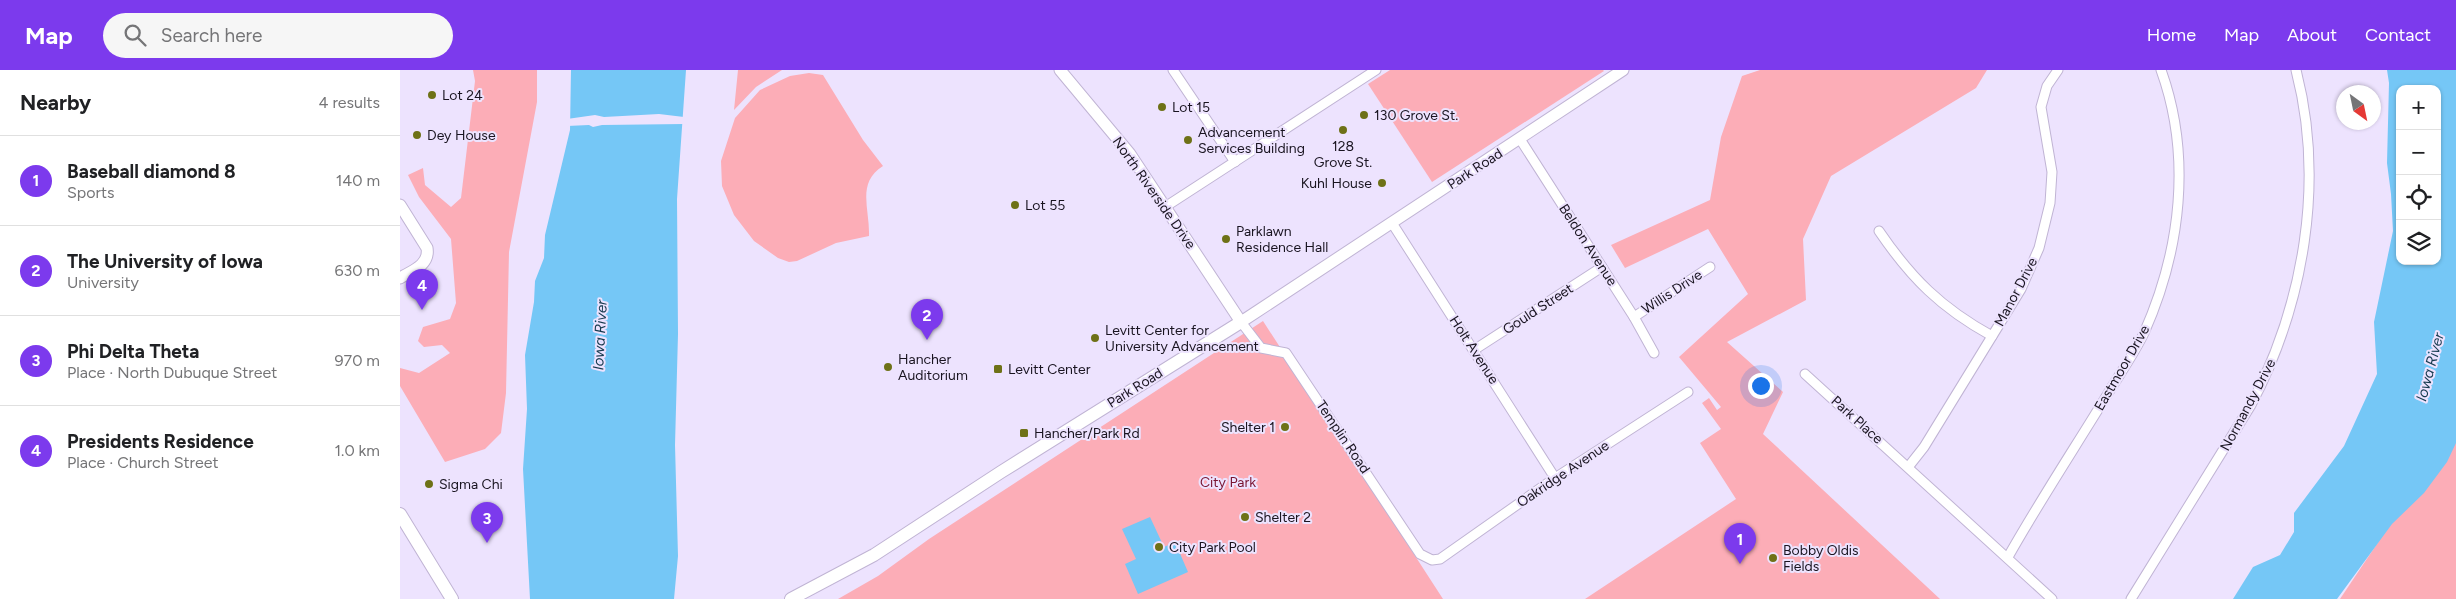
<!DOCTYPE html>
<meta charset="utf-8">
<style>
:root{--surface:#fff;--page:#f6f6f6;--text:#202124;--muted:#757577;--line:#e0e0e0;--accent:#7c3aed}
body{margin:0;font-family:Figtree,sans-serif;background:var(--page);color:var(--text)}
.controls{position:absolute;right:15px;top:15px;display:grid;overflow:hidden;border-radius:10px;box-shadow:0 1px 4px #0004}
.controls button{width:45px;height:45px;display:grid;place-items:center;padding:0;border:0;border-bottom:1px solid var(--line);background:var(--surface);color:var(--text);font:25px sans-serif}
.compass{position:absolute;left:1936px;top:15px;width:45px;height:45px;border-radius:50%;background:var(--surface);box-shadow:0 1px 4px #0004;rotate:147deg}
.you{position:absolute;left:1360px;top:315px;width:18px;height:18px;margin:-12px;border:4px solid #fff;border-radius:50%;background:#1a73e8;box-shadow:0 0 0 8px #1a73e833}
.badge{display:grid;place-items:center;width:32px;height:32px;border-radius:50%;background:var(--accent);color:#fff;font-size:16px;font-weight:700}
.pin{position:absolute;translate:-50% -41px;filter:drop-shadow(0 1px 2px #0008)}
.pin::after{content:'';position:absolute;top:26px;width:18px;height:15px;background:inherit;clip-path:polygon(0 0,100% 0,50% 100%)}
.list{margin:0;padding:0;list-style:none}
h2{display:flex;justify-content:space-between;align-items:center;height:65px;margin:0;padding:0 20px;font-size:21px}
h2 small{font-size:16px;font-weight:400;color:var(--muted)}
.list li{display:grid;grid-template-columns:32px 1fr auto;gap:15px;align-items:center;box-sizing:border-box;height:90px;padding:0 20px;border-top:1px solid var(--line)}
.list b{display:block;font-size:19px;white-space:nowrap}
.list p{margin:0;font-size:16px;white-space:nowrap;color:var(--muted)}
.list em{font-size:16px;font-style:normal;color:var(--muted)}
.icon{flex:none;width:28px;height:28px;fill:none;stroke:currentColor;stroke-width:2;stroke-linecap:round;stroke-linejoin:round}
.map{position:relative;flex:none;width:2056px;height:529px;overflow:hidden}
header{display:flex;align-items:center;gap:30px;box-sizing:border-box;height:70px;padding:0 25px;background:var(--accent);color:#fff}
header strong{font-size:24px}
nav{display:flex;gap:28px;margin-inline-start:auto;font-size:18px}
.search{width:350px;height:45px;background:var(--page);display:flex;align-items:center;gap:12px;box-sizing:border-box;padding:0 18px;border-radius:28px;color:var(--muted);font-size:19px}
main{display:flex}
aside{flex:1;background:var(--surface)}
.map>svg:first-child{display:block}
</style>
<header>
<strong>Map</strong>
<div class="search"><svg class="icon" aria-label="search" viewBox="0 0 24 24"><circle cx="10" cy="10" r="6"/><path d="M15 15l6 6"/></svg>Search here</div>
<nav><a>Home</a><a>Map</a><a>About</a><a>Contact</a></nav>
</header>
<main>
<aside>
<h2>Nearby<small>4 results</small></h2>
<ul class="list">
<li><span class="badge">1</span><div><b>Baseball diamond 8</b><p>Sports</p></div><em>140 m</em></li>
<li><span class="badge">2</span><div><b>The University of Iowa</b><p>University</p></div><em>630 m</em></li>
<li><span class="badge">3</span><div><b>Phi Delta Theta</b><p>Place · North Dubuque Street</p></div><em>970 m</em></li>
<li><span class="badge">4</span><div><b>Presidents Residence</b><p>Place · Church Street</p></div><em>1.0 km</em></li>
</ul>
</aside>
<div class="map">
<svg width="2056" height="529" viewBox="0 0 2056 529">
<rect width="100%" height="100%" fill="#ede3fe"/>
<g fill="#fcadb7">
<polygon points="73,0 137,0 137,32 109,182 106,323 101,363 85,379 45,392 0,316 0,298 19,303 50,283 42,275 24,277 18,271 23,257 50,249 56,233 51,169 19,127 8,105 23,98 25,115 51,137 61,128 75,11"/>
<polygon points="338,0 382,0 356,17 334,40"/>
<polygon points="990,0 1203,0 1204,1 1032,112 968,14"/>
<polygon points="1360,0 1587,0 1576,18 1431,106 1403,169 1406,230 1327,272 1383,322 1363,364 1540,529 1185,529 1336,429 1300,373 1321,359 1302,333 1309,328 1317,340 1321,337 1279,287 1348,224 1308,159 1225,198 1211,175 1310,130 1321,67 1342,6"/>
<path d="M409,3L423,5L463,70L483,96C456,113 470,139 469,166L436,173L397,191L389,192L378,188L354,171L334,145L322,116L321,91L335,48L360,20L390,6Z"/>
<polygon points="863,251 1043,529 438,529 478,506 529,469"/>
<polygon points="2056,356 2056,529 1940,529"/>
</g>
<g fill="#75c7f6" fill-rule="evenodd">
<polygon points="171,0 286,0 277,129 278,264 275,375 278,486 274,529 130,529 123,399 127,339 125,285 134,232 135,211 144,188 145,165 170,60"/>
<path d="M1987,0H2056V373L2047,392L2024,423L1992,454L1937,529H1833L1853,497L1880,485L1894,462V443L1944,376L1977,304L1974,252L1993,161L1991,124L1987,93L1989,13ZM2000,19H2037V191H2000Z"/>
<polygon points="750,447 764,477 775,472 788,502 738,524 725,494 736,489 722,459"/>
</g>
<polygon fill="#ede3fe" points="259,44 284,47 284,54 202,55 193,57 189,55 167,56 167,49 195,45 204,47"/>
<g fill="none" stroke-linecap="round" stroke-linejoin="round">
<defs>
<g id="minor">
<polyline points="773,0 835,92"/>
<polyline points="1120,69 1234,247 1254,283"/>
<polyline points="765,137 976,0"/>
<polyline points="992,153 1155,408"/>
<path d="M1479,161C1511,208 1541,238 1592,266"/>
<polyline points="1234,247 1310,197"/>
<polyline points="841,252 861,278 886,283 1020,484 1032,490 1040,489 1155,408 1288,322"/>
<polyline points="1074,280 1202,197"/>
<polyline points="1405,304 1652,529"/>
<polyline points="1509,396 1524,377 1621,219 1639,178 1650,133 1652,102 1641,37 1647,16 1658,0"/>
<path d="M1608,487C1639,432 1674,379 1707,325C1719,305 1734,284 1744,263C1781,180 1792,86 1761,0"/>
<path d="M1731,529L1851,335C1904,234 1925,112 1896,0"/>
</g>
<g id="tertiary">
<polyline points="660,0 730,84 841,252 1223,0"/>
<path d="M0,135L27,178C30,195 12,201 0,208"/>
</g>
<g id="secondary">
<polyline points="0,444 52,529"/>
<polyline points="391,529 474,485 601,402 841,252"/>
</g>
</defs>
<use href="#minor" stroke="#c0b4d4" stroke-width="11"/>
<use href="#tertiary" stroke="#c0b4d4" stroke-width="13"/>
<use href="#secondary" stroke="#c0b4d4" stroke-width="14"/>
<use href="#minor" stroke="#fff" stroke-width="9"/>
<use href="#tertiary" stroke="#fff" stroke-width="11"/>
<use href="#secondary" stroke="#fff" stroke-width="12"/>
</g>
<g fill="#6e7117" stroke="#ede3fe" stroke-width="2">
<circle cx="32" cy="25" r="5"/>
<circle cx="762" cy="37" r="5"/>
<circle cx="964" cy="45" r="5"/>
<circle cx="943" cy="60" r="5"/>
<circle cx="17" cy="65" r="5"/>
<circle cx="788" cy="70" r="5"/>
<circle cx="982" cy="113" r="5"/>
<circle cx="615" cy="135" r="5"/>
<circle cx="826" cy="169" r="5"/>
<circle cx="695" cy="268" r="5"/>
<circle cx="488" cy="297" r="5"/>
<rect x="593" y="294" width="10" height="10" rx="2.5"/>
<circle cx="885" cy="357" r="5"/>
<rect x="619" y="358" width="10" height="10" rx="2.5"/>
<circle cx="29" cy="414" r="5"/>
<circle cx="845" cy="447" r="5"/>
<circle cx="759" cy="477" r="5"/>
<circle cx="1373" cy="488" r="5"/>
</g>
<g text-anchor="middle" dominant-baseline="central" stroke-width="4" stroke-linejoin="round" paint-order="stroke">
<g font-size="14" fill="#191420" stroke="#ede3fe" text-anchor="start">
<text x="42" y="25">Lot 24</text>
<text x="772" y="37">Lot 15</text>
<text x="974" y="45">130 Grove St.</text>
<text x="798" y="62">Advancement<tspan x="798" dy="16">Services Building</tspan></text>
<text x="27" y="65">Dey House</text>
<text x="943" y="76" text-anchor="middle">128<tspan x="943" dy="16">Grove St.</tspan></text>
<text x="972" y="113" text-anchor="end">Kuhl House</text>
<text x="625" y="135">Lot 55</text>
<text x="836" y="161">Parklawn<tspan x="836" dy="16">Residence Hall</tspan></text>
<text x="705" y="260">Levitt Center for<tspan x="705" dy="16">University Advancement</tspan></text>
<text x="498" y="289">Hancher<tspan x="498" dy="16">Auditorium</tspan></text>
<text x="608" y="299">Levitt Center</text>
<text x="875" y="357" text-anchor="end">Shelter 1</text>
<text x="634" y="363">Hancher/Park Rd</text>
<text x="39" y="414">Sigma Chi</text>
<text x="855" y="447">Shelter 2</text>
<text x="769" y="477">City Park Pool</text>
<text x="1383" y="480">Bobby Oldis<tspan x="1383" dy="16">Fields</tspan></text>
</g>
<g font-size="14" fill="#191420" stroke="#ede3fe">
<text transform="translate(1075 99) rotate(-33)">Park Road</text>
<text transform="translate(754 123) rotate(55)">North Riverside Drive</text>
<text transform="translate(1188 175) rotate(57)">Beldon Avenue</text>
<text transform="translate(1272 222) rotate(-33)">Willis Drive</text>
<text transform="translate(1616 222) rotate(-62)">Manor Drive</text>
<text transform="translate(1138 239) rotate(-33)">Gould Street</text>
<text transform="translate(1074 280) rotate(57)">Holt Avenue</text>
<text transform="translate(1722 298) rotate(-60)">Eastmoor Drive</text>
<text transform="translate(735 318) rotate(-32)">Park Road</text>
<text transform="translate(1848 335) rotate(-62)">Normandy Drive</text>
<text transform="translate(1457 350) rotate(42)">Park Place</text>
<text transform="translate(943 367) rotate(56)">Templin Road</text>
<text transform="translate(1163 404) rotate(-34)">Oakridge Avenue</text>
</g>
<g font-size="14" fill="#791431" stroke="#ede3fe">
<text x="828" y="412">City Park</text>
</g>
<g font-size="15" font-style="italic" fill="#173b4f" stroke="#ede3fe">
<text transform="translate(200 265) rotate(-87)">Iowa River</text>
<text transform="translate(2030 297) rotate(-75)">Iowa River</text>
</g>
</g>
</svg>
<div class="controls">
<button>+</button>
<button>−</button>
<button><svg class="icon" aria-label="locate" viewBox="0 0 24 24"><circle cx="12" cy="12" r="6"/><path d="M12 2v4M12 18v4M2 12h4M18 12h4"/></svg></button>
<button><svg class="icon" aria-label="layers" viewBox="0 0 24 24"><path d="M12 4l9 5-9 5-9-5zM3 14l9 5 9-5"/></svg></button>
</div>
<svg class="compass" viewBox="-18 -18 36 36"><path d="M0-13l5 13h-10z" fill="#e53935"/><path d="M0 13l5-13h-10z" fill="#757577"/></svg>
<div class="you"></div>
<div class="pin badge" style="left:1340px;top:494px">1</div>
<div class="pin badge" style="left:527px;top:270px">2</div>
<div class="pin badge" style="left:87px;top:473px">3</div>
<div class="pin badge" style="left:22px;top:240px">4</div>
</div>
</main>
